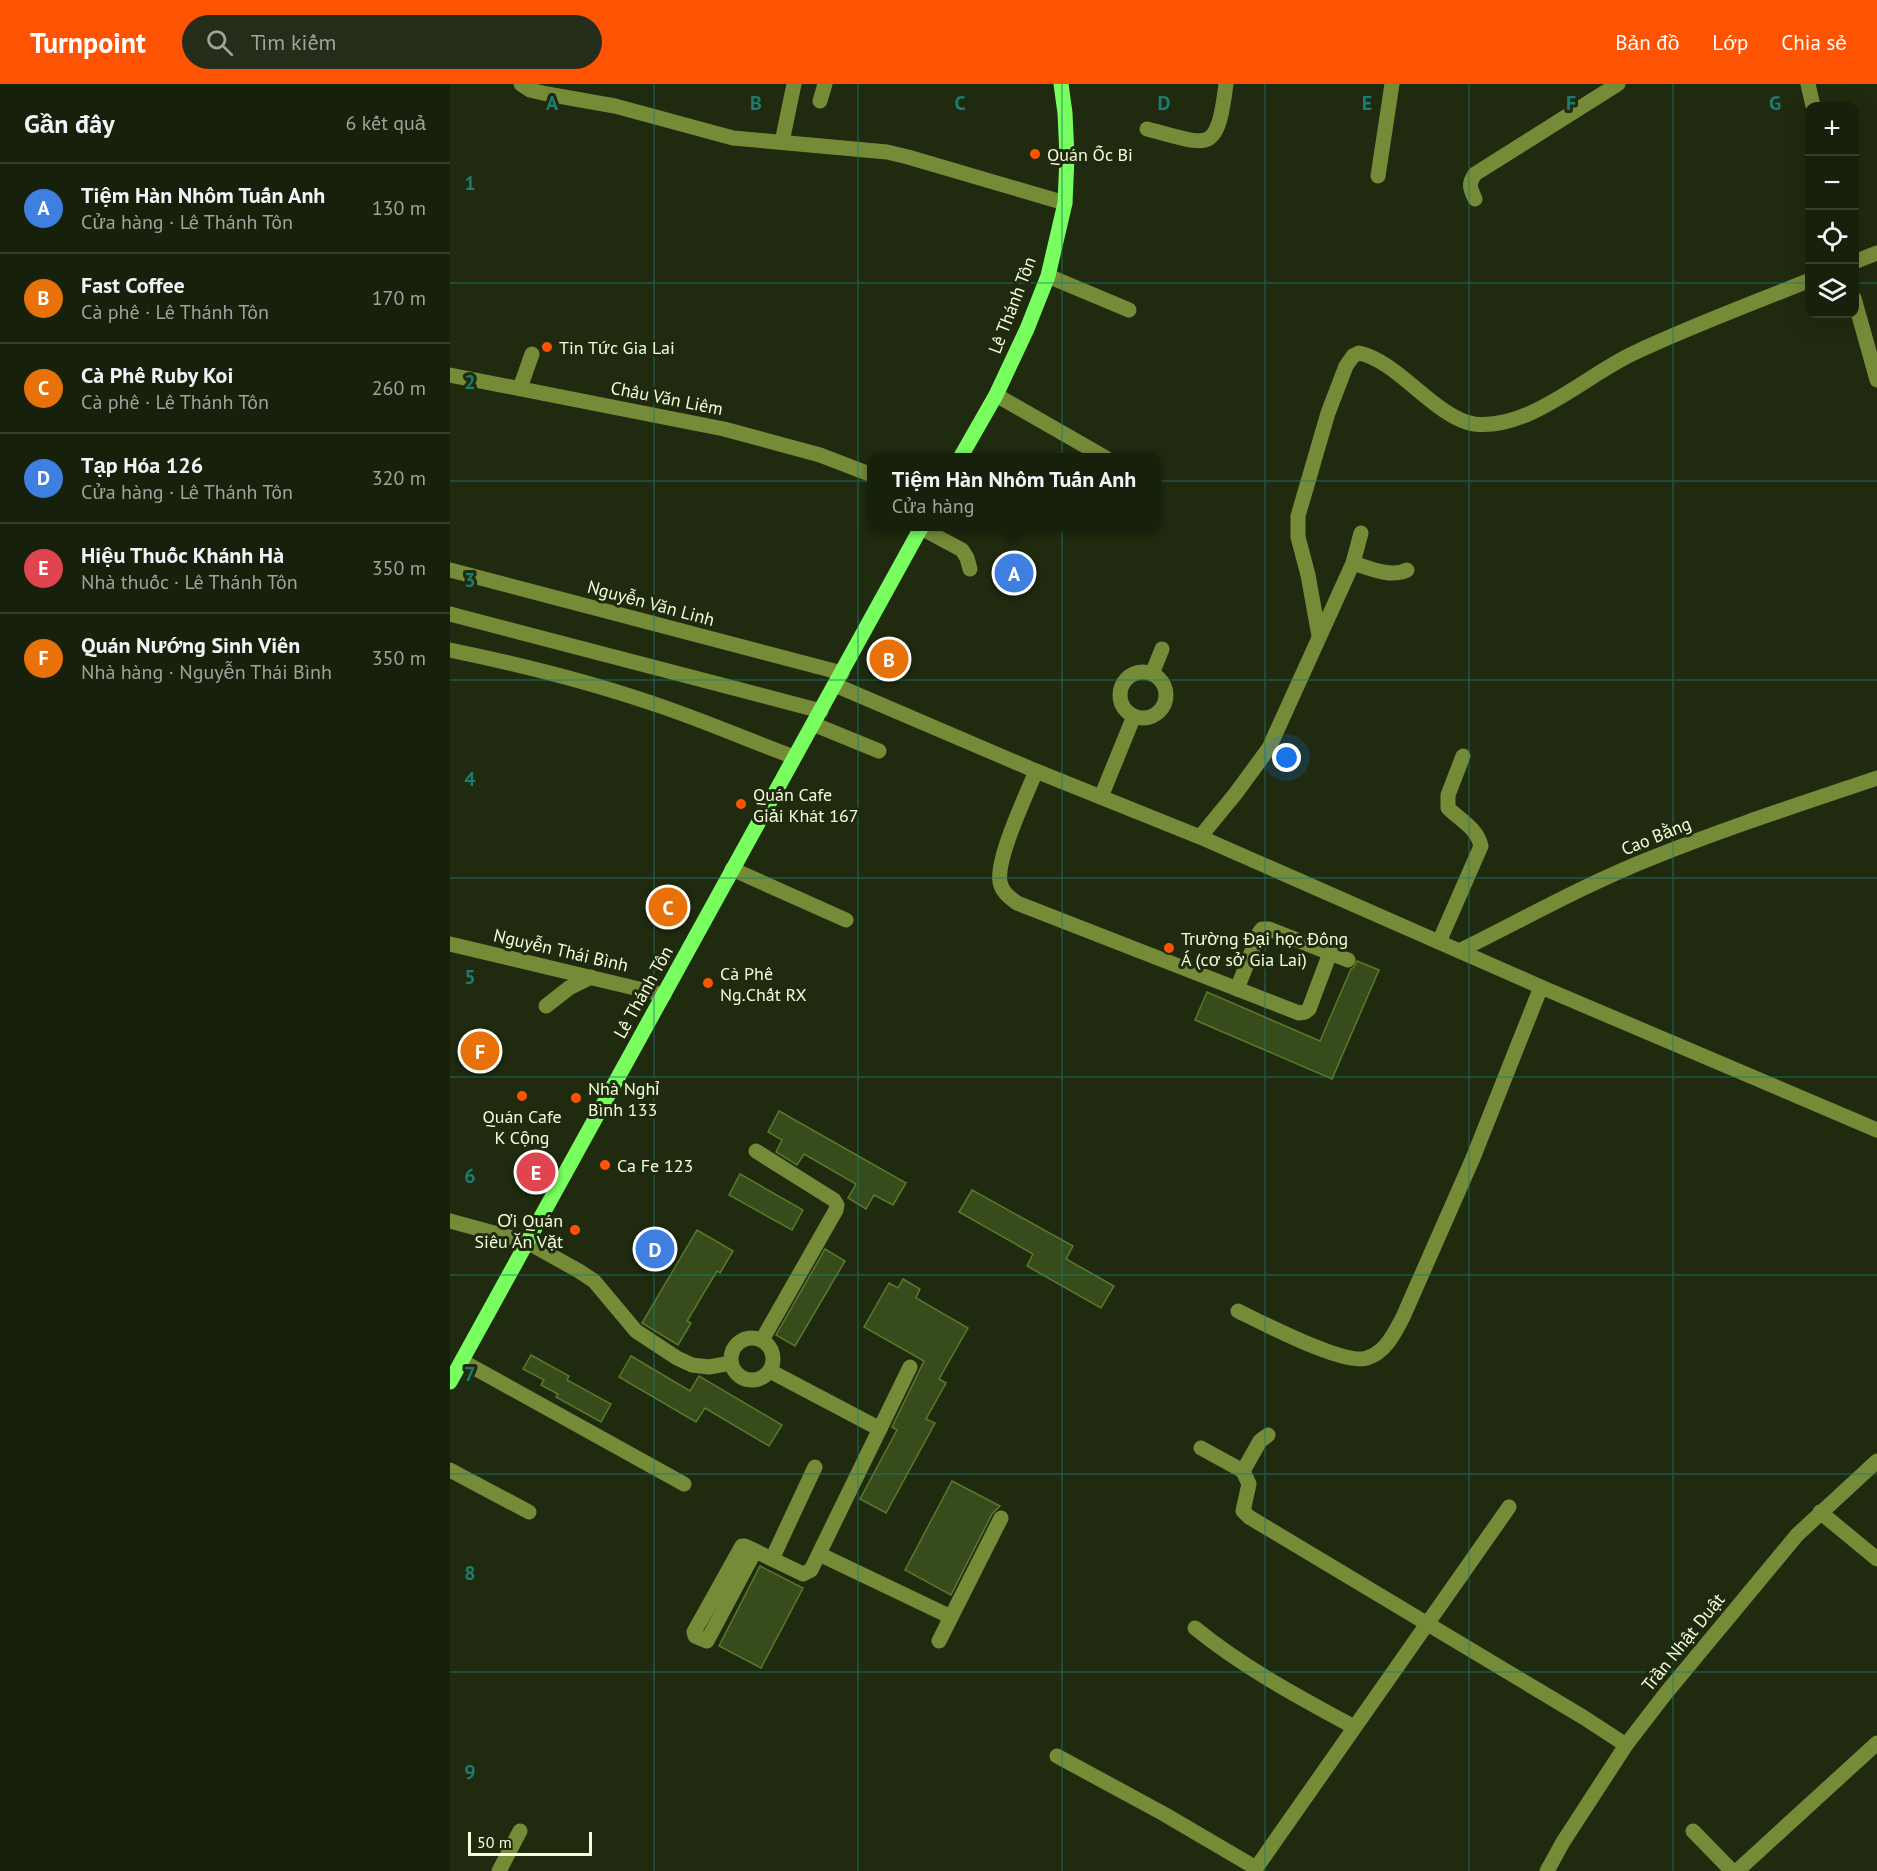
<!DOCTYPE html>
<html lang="vi">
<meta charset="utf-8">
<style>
:root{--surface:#17200b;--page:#242d19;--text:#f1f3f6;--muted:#9ea39d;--line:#363e2c;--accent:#ff5304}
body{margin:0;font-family:"PT Sans",sans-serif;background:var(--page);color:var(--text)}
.controls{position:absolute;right:18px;top:18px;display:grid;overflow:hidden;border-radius:12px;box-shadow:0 6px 24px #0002}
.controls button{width:54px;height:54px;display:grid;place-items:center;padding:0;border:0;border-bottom:2px solid var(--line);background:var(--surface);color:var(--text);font:30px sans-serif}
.scale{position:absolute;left:18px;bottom:15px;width:124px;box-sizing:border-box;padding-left:6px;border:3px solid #f2ffd8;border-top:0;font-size:16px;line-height:21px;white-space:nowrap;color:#f2ffd8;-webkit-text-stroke:4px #1f2a0f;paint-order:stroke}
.you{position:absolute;left:837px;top:674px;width:21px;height:21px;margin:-15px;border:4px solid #fff;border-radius:50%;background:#1a73e8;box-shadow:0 0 0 9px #1a73e833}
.badge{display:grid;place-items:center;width:39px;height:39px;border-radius:50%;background:var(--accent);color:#fff;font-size:20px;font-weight:700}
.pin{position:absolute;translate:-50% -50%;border:3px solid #fff;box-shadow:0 2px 6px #0006}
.popup{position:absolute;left:417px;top:369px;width:294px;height:78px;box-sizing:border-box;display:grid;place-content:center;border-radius:12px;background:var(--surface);filter:drop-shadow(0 2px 4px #0005);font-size:20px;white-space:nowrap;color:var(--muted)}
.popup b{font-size:22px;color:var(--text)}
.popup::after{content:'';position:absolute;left:50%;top:100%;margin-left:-12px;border:12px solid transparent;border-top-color:var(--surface)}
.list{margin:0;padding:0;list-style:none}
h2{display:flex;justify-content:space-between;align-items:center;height:78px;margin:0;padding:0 24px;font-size:26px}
h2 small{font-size:20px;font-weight:400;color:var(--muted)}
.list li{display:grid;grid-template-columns:39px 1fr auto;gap:18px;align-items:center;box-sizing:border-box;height:90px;padding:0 24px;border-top:2px solid var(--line)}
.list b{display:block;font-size:22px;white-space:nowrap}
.list p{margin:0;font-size:20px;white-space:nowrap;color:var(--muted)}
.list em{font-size:20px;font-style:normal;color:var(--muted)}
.icon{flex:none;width:33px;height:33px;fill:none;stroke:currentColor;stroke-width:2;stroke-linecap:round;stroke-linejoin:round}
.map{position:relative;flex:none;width:1427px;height:1787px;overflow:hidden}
header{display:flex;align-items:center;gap:36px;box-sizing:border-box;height:84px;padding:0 30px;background:var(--accent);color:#fff}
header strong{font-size:28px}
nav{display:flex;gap:33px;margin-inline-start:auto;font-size:21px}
.search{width:420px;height:54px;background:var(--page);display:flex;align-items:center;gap:15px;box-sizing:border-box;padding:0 21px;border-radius:33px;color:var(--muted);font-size:22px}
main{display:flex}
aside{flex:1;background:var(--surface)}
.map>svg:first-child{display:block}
</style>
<header>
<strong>Turnpoint</strong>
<div class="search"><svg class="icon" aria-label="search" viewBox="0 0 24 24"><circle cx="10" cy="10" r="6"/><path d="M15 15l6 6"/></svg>Tìm kiếm</div>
<nav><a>Bản đồ</a><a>Lớp</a><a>Chia sẻ</a></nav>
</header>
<main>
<aside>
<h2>Gần đây<small>6 kết quả</small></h2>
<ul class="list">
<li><span class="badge" style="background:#3f7fe0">A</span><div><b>Tiệm Hàn Nhôm Tuấn Anh</b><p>Cửa hàng · Lê Thánh Tôn</p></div><em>130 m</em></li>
<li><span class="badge" style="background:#e8710a">B</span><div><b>Fast Coffee</b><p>Cà phê · Lê Thánh Tôn</p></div><em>170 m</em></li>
<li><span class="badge" style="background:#e8710a">C</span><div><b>Cà Phê Ruby Koi</b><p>Cà phê · Lê Thánh Tôn</p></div><em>260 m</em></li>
<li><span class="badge" style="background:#3f7fe0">D</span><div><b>Tạp Hóa 126</b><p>Cửa hàng · Lê Thánh Tôn</p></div><em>320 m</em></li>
<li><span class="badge" style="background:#e0444e">E</span><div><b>Hiệu Thuốc Khánh Hà</b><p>Nhà thuốc · Lê Thánh Tôn</p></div><em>350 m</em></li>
<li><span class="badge" style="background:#e8710a">F</span><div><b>Quán Nướng Sinh Viên</b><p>Nhà hàng · Nguyễn Thái Bình</p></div><em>350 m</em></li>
</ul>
</aside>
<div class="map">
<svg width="1427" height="1787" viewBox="0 0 1427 1787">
<rect width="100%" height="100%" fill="#1f2a0f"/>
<g fill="#374c1a" stroke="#59792b" stroke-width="1.5">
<polygon points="907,877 929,886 882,995 745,936 757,908 870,957 901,885 904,883"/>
<polygon points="329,1027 456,1099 443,1121 424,1111 416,1125 398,1114 406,1100 354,1070 347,1081 326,1068 332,1056 318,1048"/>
<polygon points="290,1090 353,1126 342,1146 279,1111"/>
<polygon points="522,1106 623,1162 616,1175 664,1202 651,1224 577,1182 583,1170 509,1128"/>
<polygon points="247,1146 283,1167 270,1189 267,1187 237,1237 241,1239 228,1261 192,1239"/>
<polygon points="375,1165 395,1177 345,1262 326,1251"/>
<polygon points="453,1195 470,1205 466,1214 518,1244 489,1295 496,1299 476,1335 485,1339 436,1429 410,1415 447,1346 442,1343 474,1277 414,1243 439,1199 448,1204"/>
<polygon points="81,1271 119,1292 117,1296 161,1320 151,1338 106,1313 108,1310 91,1301 94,1296 73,1285"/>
<polygon points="181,1272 240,1307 249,1292 332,1341 319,1362 255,1324 246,1338 169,1293"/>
<polygon points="502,1397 550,1422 542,1430 501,1511 455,1486"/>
<polygon points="310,1482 353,1504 311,1584 269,1562"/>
</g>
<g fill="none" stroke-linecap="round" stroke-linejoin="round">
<g stroke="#768b38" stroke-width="15">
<polyline points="71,0 80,6 97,10 165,22 283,54 437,68 458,73 615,119"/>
<polyline points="1358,0 1363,22"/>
<polyline points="370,17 375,0"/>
<path d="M697,45C759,61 767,72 776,0"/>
<polyline points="332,58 344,0"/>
<polyline points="928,92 942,0"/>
<path d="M1025,115C1020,104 1018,100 1025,90L1168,0"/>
<polyline points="1404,178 1427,169"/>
<polyline points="598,192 679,226"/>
<polyline points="1404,214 1427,296"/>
<polyline points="0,291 274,345 370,371 422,391"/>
<polyline points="70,304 82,270"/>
<polyline points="546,311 656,374"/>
<polyline points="471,444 512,466 517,474 520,485"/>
<path d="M903,479C919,484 941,494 957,486"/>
<polyline points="0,486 392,589"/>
<polyline points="0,530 371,627"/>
<path d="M869,552L858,491L848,453V432L878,329L896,282L903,272L909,269C948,277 986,334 1024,340C1079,347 1136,291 1184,269C1241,242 1301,220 1360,196"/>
<path d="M0,566C73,581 145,599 216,624C259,639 301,657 344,673"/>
<circle cx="693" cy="611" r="23"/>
<polyline points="702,590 712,565"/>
<polyline points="385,601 586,687 750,753 1091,903 1427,1046"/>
<polyline points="363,640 429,667"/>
<path d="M586,687C576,712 546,774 550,798C552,808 559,813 567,819L849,929L855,928L859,925L880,869"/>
<polyline points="651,713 684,632"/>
<polyline points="750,753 786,709 819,664 903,479 911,449"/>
<polyline points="282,785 396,836"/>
<path d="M989,858L1031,762C1027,744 1010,736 998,724V711L1013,672"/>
<polyline points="0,860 214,911"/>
<path d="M1009,867C1072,836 1134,801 1199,775C1273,745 1350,720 1427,694"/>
<polyline points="787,905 809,849 812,845 819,845 898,876"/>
<polyline points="96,922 119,904 141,893"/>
<polyline points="306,1067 384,1116 387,1121 386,1126 312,1256"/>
<polyline points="0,1137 77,1158 129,1187 144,1197 186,1247 227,1274 242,1281 259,1283 281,1279"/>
<path d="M788,1227C813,1239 894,1282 917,1274C936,1268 945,1248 953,1233L1023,1074L1091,903"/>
<circle cx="302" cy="1275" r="21"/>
<polyline points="12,1277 234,1400"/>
<polyline points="320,1287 430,1345"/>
<polyline points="751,1364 793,1387 799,1400 793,1427 799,1433 1133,1633 1176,1661"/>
<polyline points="0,1386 79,1428"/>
<polyline points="793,1387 810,1357 818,1351"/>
<polyline points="1370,1428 1427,1475"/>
<polyline points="305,1467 257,1557 245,1552 244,1548 292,1462 295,1462 353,1490 361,1486 460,1283"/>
<polyline points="369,1470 501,1533"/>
<polyline points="322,1475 365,1383"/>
<path d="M745,1544C794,1584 849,1613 904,1643"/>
<polyline points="489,1557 551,1434"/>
<polyline points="607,1672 714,1730 806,1784"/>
<polyline points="1243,1747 1282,1787"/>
<polyline points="49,1787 70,1747"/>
<polyline points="804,1787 1059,1423"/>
<polyline points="1097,1787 1113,1758 1176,1661 1216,1609 1347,1451 1427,1377"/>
<polyline points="1287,1787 1427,1659"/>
</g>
<g stroke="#78ff5f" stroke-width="15">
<polyline points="510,374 546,311 577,245 598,192 615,119 617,73 615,29 611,0"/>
<polyline points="0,1298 472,442"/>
</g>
</g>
<path fill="none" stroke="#1a7d73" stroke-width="1.5" stroke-opacity="0.55" d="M204,0V1787M408,0V1787M612,0V1787M815,0V1787M1019,0V1787M1223,0V1787M0,199H1360M1404,199H1427M0,397H1427M0,596H1427M0,794H1427M0,993H1427M0,1191H1427M0,1390H1427M0,1588H1427"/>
<g fill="#ff5304" stroke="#1f2a0f" stroke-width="2">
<circle cx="585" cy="70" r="6"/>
<circle cx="97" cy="263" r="6"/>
<circle cx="291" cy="720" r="6"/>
<circle cx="719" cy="864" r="6"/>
<circle cx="258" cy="899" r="6"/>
<circle cx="72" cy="1012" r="6"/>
<circle cx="126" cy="1014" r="6"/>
<circle cx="155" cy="1081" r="6"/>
<circle cx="125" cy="1146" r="6"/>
</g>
<g text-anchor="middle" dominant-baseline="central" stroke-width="6" stroke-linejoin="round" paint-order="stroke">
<g font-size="18" fill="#f2ffd8" stroke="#1f2a0f" text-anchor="start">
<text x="597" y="70">Quán Ốc Bi</text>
<text x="109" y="263">Tin Tức Gia Lai</text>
<text x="303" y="710">Quán Cafe<tspan x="303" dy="21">Giải Khát 167</tspan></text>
<text x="731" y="854">Trường Đại học Đông<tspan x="731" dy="21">Á (cơ sở Gia Lai)</tspan></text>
<text x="270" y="889">Cà Phê<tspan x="270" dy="21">Ng.Chất RX</tspan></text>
<text x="138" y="1004">Nhà Nghỉ<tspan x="138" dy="21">Bình 133</tspan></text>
<text x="72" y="1032" text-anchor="middle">Quán Cafe<tspan x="72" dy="21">K Cộng</tspan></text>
<text x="167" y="1081">Ca Fe 123</text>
<text x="113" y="1136" text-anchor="end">Ơi Quán<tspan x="113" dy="21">Siêu Ăn Vặt</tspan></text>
</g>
<g font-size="18" fill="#f2ffd8" stroke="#1f2a0f">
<text transform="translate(562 221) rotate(-69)">Lê Thánh Tôn</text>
<text transform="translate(217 314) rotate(11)">Châu Văn Liêm</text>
<text transform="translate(201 519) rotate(15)">Nguyễn Văn Linh</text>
<text transform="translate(1206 752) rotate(-22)">Cao Bằng</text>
<text transform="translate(111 866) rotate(13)">Nguyễn Thái Bình</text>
<text transform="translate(193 908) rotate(-61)">Lê Thánh Tôn</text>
<text transform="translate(1233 1558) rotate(-51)">Trần Nhật Duật</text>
</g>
</g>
<g font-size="20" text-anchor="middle" font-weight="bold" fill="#1a7d73" stroke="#1f2a0f" stroke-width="6" stroke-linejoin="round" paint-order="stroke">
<text x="102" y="26">A</text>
<text x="306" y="26">B</text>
<text x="510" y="26">C</text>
<text x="714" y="26">D</text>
<text x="917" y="26">E</text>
<text x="1121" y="26">F</text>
<text x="1325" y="26">G</text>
<text x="20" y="106">1</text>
<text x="20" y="305">2</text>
<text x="20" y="503">3</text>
<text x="20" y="702">4</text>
<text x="20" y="900">5</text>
<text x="20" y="1099">6</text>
<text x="20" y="1297">7</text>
<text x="20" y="1496">8</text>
<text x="20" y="1695">9</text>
</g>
</svg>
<div class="controls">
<button>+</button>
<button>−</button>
<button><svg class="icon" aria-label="locate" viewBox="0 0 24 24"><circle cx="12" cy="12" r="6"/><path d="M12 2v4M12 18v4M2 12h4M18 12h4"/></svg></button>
<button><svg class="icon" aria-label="layers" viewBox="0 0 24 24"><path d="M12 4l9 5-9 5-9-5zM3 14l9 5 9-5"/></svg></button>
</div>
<div class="scale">50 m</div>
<div class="you"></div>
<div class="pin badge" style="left:564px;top:489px;background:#3f7fe0">A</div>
<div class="popup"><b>Tiệm Hàn Nhôm Tuấn Anh</b>Cửa hàng</div>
<div class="pin badge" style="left:439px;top:575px;background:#e8710a">B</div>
<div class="pin badge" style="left:218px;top:823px;background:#e8710a">C</div>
<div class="pin badge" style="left:205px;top:1165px;background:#3f7fe0">D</div>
<div class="pin badge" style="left:86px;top:1088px;background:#e0444e">E</div>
<div class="pin badge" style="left:30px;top:967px;background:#e8710a">F</div>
</div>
</main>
